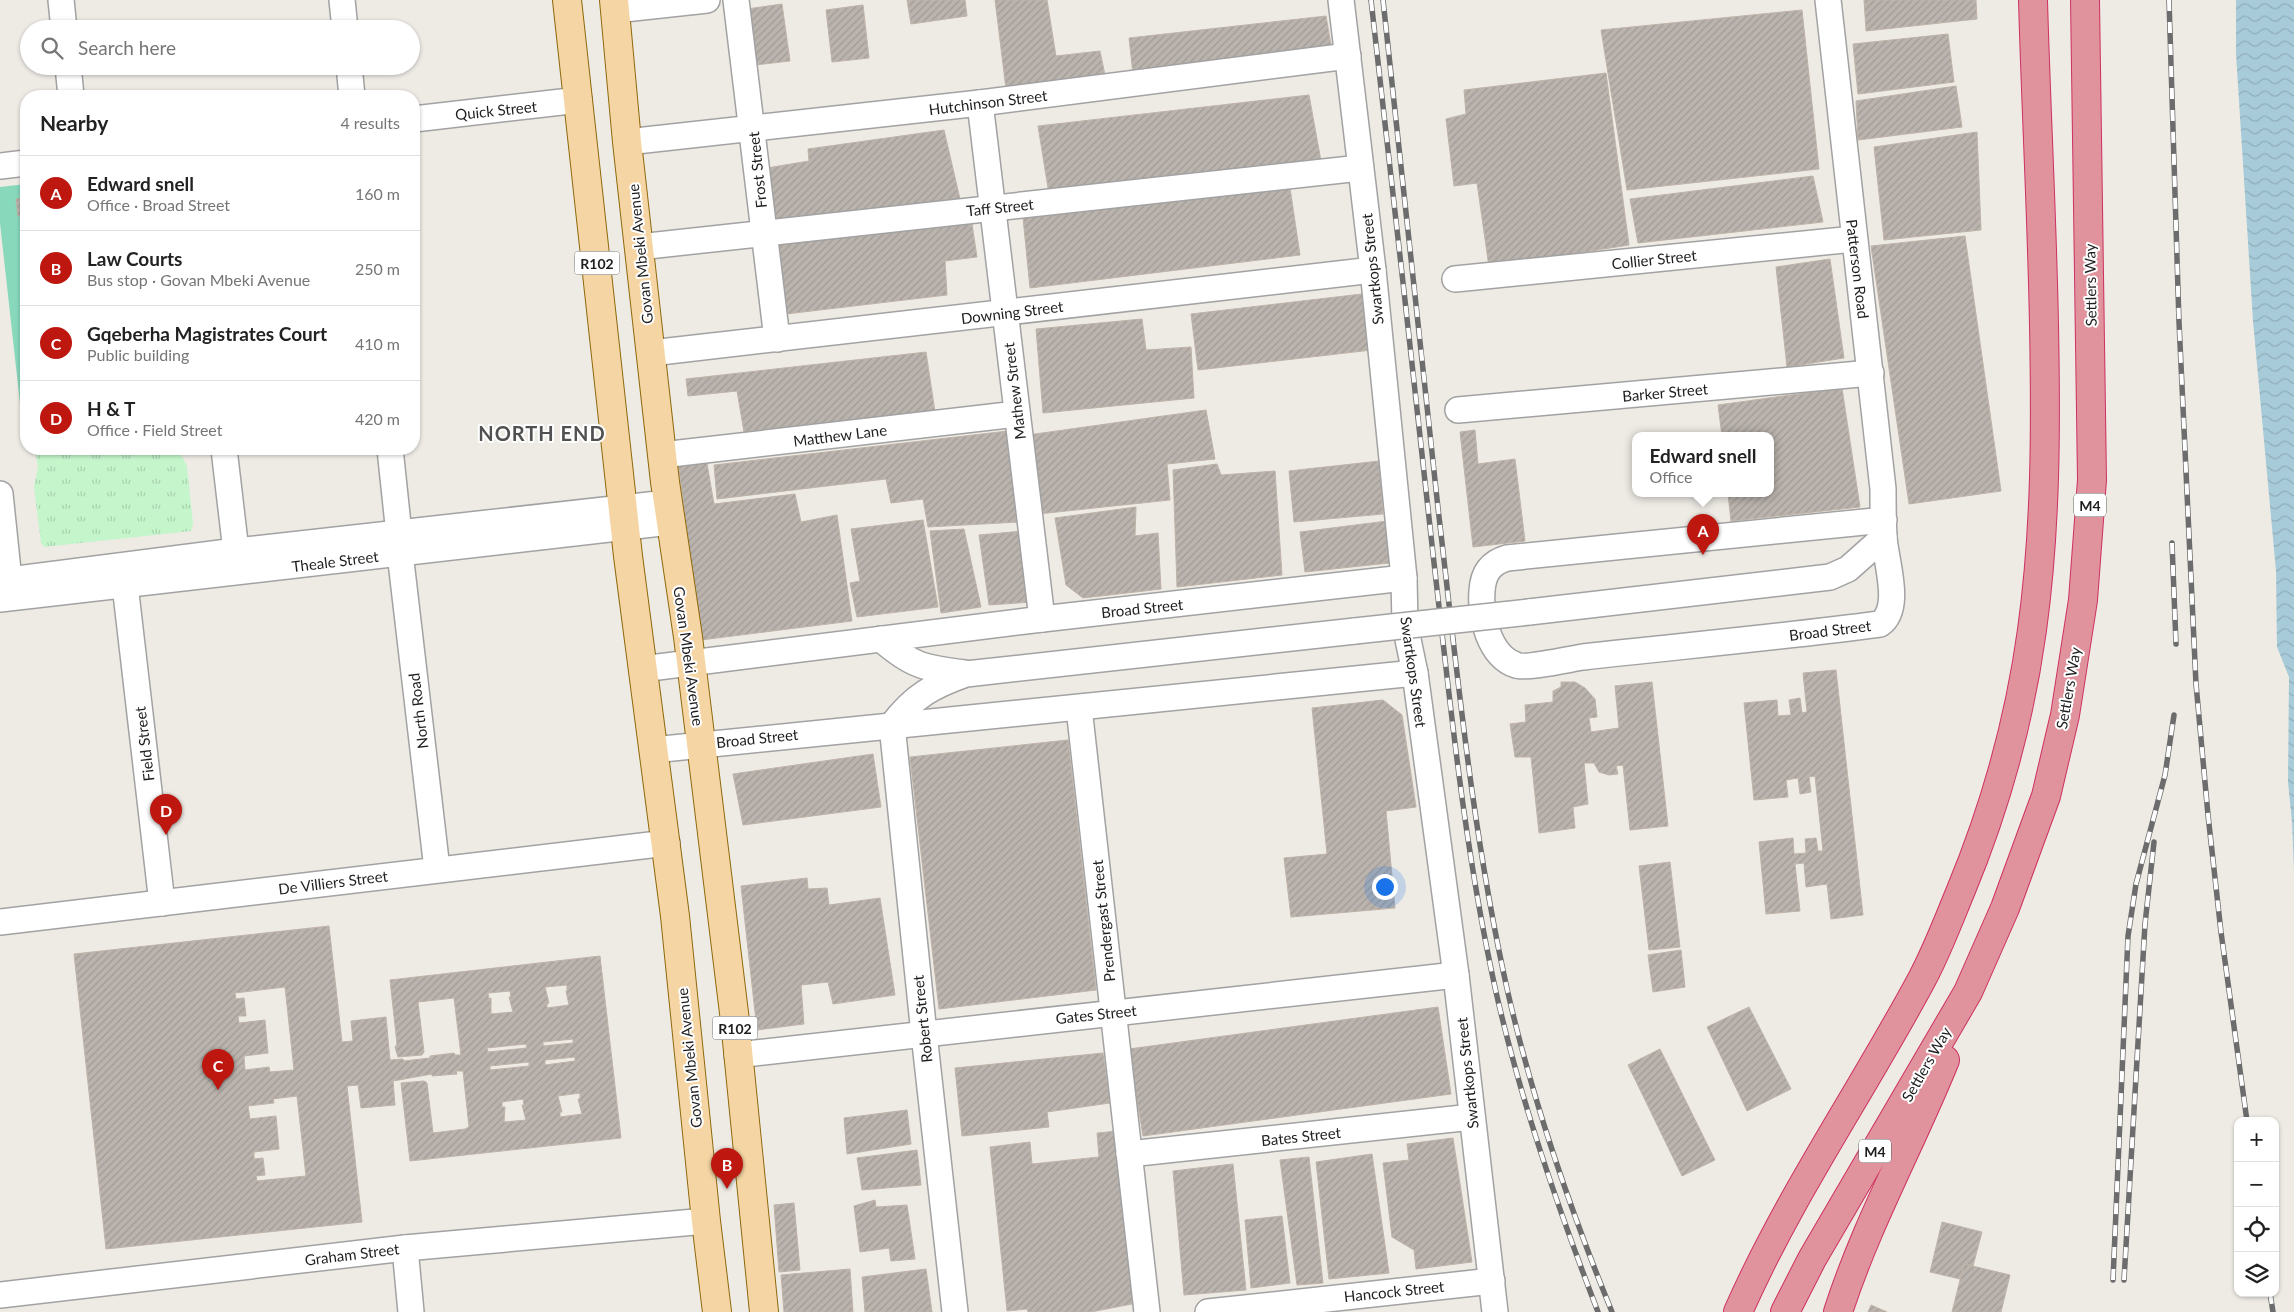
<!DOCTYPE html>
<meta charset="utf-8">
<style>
:root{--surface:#fff;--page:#f6f6f6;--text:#222;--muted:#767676;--line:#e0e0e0;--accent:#bd170f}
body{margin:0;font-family:Lato,sans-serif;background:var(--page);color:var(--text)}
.controls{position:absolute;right:15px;bottom:15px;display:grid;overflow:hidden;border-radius:10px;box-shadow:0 1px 4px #0004}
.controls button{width:45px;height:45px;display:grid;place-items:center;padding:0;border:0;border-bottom:1px solid var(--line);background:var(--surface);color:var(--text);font:25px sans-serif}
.you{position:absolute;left:1384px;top:886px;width:18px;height:18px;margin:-12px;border:4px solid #fff;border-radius:50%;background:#1a73e8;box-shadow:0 0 0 8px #1a73e833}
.badge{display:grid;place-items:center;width:32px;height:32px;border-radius:50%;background:var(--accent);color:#fff;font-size:16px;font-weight:700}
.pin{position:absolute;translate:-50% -41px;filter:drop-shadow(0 1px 2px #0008)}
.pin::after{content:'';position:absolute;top:26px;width:18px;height:15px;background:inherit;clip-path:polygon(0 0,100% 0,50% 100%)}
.popup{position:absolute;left:1632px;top:432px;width:142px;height:65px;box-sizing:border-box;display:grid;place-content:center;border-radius:10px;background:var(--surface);filter:drop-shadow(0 1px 4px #0005);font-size:16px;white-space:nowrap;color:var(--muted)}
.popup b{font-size:19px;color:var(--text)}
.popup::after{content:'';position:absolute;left:50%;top:100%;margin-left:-10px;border:10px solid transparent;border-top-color:var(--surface)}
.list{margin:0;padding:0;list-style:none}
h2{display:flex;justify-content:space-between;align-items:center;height:65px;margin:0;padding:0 20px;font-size:21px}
h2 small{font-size:16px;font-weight:400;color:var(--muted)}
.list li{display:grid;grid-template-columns:32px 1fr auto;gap:15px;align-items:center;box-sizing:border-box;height:75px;padding:0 20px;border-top:1px solid var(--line)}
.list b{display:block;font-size:19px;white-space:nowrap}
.list p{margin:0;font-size:16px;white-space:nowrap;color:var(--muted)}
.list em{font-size:16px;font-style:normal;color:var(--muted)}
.icon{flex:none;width:28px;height:28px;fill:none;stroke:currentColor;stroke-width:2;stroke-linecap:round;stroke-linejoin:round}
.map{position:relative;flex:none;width:2294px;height:1312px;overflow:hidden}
.search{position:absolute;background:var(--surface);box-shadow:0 1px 4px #0004;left:20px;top:20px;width:400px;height:55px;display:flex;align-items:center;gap:12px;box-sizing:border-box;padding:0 18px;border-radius:28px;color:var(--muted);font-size:19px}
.panel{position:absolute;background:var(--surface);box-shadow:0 1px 4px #0004;left:20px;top:90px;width:400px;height:365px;border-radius:20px}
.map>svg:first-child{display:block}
</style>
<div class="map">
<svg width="2294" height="1312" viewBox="0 0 2294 1312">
<defs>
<pattern id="park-tufts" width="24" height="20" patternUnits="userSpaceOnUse" patternTransform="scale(1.25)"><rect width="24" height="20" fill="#c4f5cb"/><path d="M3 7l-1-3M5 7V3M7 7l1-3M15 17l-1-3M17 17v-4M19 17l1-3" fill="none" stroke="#a8d2ae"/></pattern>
<pattern id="water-waves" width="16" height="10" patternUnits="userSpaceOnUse" patternTransform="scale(1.25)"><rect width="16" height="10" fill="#a8cbd9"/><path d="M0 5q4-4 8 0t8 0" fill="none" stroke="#90aeba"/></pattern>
<pattern id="building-hatch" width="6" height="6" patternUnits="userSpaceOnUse" patternTransform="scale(1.25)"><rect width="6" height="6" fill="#bbb4ae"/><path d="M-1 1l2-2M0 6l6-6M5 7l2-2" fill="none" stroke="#a09a95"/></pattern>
</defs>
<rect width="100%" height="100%" fill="#eeebe5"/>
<polygon fill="url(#park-tufts)" points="35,449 178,449 187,466 193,524 191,531 44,547 41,543 34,487 38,467"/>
<polygon fill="#88d8bc" points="26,184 26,421 22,421 0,223 0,187"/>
<polygon fill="url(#water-waves)" points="2236,0 2294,0 2294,870 2292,822 2288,782 2289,677 2277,647 2276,571 2253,321 2236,54"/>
<g fill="url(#building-hatch)" stroke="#bfb3a8" fill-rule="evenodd">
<polygon points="907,0 965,0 967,16 911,24"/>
<polygon points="995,0 1047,0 1056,56 1100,51 1106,80 1006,89"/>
<polygon points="1864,0 1976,0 1977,19 1866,31"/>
<polygon points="782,4 790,61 755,65 747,9"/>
<polygon points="863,5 869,58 832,62 826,10"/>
<polygon points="1802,10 1819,169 1627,190 1601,30"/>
<polygon points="1326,16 1332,51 1133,74 1129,38"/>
<polygon points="1948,34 1954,82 1858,94 1853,44"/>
<polygon points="1606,73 1629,245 1489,267 1477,183 1454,186 1446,119 1466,114 1464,90"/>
<polygon points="1956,86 1962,127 1858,140 1856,101"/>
<polygon points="1309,95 1321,161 1049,194 1038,126"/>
<polygon points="944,130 960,199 775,224 767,168 809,161 808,149"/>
<polygon points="1977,132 1981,230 1884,240 1874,147"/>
<polygon points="1813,176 1823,222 1638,243 1630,199"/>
<polygon points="1290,188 1300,255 1030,288 1023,218"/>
<polygon points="26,198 26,215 18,216 16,199"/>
<polygon points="972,224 977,257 945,261 947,295 786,314 776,244"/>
<polygon points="1965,236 2001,491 1909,504 1871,246"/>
<polygon points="1830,259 1844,358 1787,367 1776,267"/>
<polygon points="1362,294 1372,350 1198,370 1191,314"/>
<polygon points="1142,319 1146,350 1191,347 1194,398 1043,413 1036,329"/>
<polygon points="926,352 935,412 744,432 737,391 688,396 686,379"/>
<polygon points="1842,388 1860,507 1731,521 1728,494 1770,494 1770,436 1722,436 1718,405"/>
<polygon points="1206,410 1215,459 1167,464 1170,500 1038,514 1028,435"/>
<polygon points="1475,430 1478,464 1515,459 1525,541 1473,547 1460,432"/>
<polygon points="1008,431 1019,522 928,527 923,499 891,503 886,479 717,499 714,465"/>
<polygon points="706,458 714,504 795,494 801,522 837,515 852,621 701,640 678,462"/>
<polygon points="1379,461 1383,514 1294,522 1289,471"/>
<polygon points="1217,464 1221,475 1275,471 1282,575 1177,587 1173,470"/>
<polygon points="1136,507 1135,536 1158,533 1161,589 1083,598 1066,585 1055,518"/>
<polygon points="923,520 938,607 857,617 850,583 860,581 851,529"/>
<polygon points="1395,520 1398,562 1305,572 1300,532"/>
<polygon points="964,529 981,607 941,613 930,531"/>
<polygon points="1023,531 1032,602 989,605 979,535"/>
<polygon points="1836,670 1863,915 1831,919 1827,884 1806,887 1804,863 1795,864 1800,911 1766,914 1759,842 1793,838 1794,854 1806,853 1805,839 1816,838 1818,851 1823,851 1815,776 1809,777 1811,792 1800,794 1798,778 1786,780 1788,797 1754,800 1744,703 1777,700 1778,716 1791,715 1789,700 1800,698 1802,713 1807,712 1803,673"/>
<polygon points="1561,682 1575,682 1585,688 1595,699 1597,717 1589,718 1591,732 1619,728 1615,686 1652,682 1668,826 1630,830 1623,765 1616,766 1618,774 1609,775 1599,772 1594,763 1584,763 1588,804 1573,807 1575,828 1539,833 1531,757 1515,757 1510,724 1526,722 1525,705 1553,702 1553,691 1561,687"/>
<polygon points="1383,700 1402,715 1416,807 1386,811 1395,908 1291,917 1284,858 1327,854 1312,708"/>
<polygon points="1068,740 1096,990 939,1009 910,757"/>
<polygon points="873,754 881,807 743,825 733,774"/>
<polygon points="1670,862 1680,947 1649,950 1639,866"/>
<polygon points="807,878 808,889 827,888 829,905 880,898 895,995 833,1004 828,982 801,985 804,1024 757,1030 741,886"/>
<path d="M329,926L342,1042L353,1041L351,1021L386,1017L390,1060L403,1059L404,1061L430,1058V1056L454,1053L455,1055H461L454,998L418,1002L424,1052L422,1055L398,1057L395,1047L397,1044L390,980L600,956L621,1138L410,1161L401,1083L424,1081L427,1083L433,1133L465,1129L469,1127L463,1071H456L457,1074L432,1076V1074L393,1081L395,1105L361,1108L358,1085L347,1086L362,1222L106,1249L74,954ZM567,985V991H566L569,1005L547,1008V1004L549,1003L545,987ZM285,987L294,1070L270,1072L269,1067L245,1070L244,1056L268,1053L265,1020L239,1023L238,1016H246L244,998L236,999L235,993ZM510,991L511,997H509L513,1012L491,1014V998L489,999L488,993ZM573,1039V1043L543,1046V1042ZM526,1044L527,1048L488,1052L487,1048ZM575,1057V1061L545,1065V1060ZM529,1062V1066L490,1070V1066ZM580,1093V1099H578L582,1114L560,1117V1112H562L558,1096ZM297,1096L306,1176L257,1181L256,1176L265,1175L263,1158L254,1159V1152L279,1149L276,1116L250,1119L248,1106L274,1103L273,1099ZM523,1099L524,1105H522L526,1120L504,1122L505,1107H502V1102Z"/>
<polygon points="1681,950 1685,987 1653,992 1648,955"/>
<polygon points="1438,1007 1451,1094 1143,1136 1129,1049"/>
<polygon points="1749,1007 1791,1089 1747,1111 1707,1027"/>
<polygon points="1660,1049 1715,1160 1682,1176 1628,1065"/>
<polygon points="1103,1053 1110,1103 1047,1112 1049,1127 962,1136 955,1068"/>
<polygon points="907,1110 911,1144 847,1154 844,1118"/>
<polygon points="1119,1131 1142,1302 1091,1312 1028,1312 1027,1309 1007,1311 990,1147 1030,1142 1032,1164 1099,1157 1097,1133"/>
<polygon points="1453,1138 1472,1262 1416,1269 1414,1250 1392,1237 1383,1163 1409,1160 1407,1144"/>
<polygon points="917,1150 921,1185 862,1190 857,1158"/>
<polygon points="1372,1154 1389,1273 1329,1279 1316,1162"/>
<polygon points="1309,1157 1323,1283 1297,1285 1280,1160"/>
<polygon points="1233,1164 1246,1290 1184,1295 1173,1171"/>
<polygon points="875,1200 876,1207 907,1205 915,1259 891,1261 889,1248 860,1252 854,1206"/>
<polygon points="794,1203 800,1270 779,1272 774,1205"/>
<polygon points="1282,1216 1290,1283 1251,1288 1245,1220"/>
<polygon points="1942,1222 1982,1232 1973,1266 1964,1264 1960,1279 1930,1272"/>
<polygon points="1964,1264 2010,1275 2001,1312 1952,1312"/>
<polygon points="850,1269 853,1312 784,1312 781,1275"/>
<polygon points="926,1269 932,1312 865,1312 862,1277"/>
<polygon points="1871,1305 1887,1312 1868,1312"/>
</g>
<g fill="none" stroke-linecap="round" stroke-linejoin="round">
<defs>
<g id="minor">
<polyline points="61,0 64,29"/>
<polyline points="342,0 345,29"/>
<polyline points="736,0 777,339"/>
<polyline points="1341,0 1373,270 1404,578 1405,625 1415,673 1456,975 1495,1312"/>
<path d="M1828,0L1883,489C1883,505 1883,521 1884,536C1885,560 1903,608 1880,624C1781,637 1682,646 1583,657C1570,659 1525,669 1516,665C1489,656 1480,616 1482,591C1483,574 1490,563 1507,558L1884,520"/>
<polyline points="615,10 707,0"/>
<polyline points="68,66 71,96"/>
<polyline points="349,66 352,96"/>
<polyline points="980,103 1042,619"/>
<polyline points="414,119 579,100"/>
<polyline points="627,142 980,103 1348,56"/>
<polyline points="0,166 26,163"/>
<polyline points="639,247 1360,168"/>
<polyline points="1455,279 1854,239"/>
<polyline points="651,353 1373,270"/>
<polyline points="1458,410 1871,373"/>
<polyline points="224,449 236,551"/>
<polyline points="390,449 399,534"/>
<polyline points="662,455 1017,414"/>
<polyline points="0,494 9,580"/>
<polyline points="400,553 437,869"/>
<polyline points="0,581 236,551 667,503"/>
<polyline points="125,585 162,903"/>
<polyline points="0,599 670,522"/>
<polyline points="1529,612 1830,577 1848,569 1884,537"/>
<path d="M881,639C912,666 924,668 964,673"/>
<polyline points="642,669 1042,619 1404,578"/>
<polyline points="1079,708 1147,1312"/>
<polyline points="892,725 924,1034 955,1312"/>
<path d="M892,725C914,696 932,686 966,674L1355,631"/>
<polyline points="653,750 1415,673"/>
<polyline points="0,922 667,843"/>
<polyline points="737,1055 1456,975"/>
<polyline points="1129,1154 1472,1117"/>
<polyline points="405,1248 411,1312"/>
<polyline points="0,1295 405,1248 706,1221"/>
<polyline points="1208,1312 1492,1281"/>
</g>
<g id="major">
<polyline points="567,0 628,556 675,916 706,1221 717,1312"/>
<polyline points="614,0 627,142 665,482 688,637 735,1021 764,1312"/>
</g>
<g id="highway">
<path d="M1738,1312C1789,1196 1862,1091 1922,979C1937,951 1949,919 1961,890C1995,808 2020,718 2032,630C2046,529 2046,427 2044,325C2042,217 2036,109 2033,0"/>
<polyline points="1785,1312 1812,1259 1968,992 2005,908 2046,796 2065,715 2083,600 2092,480 2085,0"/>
<path d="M1838,1312C1866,1225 1911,1144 1945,1060"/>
</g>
</defs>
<use href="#minor" stroke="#a2a2a2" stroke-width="28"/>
<use href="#major" stroke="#8d680b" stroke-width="30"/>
<use href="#highway" stroke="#cd315f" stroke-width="30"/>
<use href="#minor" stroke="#fff" stroke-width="25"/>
<use href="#major" stroke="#f5d5a3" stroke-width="28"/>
<use href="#highway" stroke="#e0929d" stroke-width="28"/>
<defs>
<g id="rail">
<path d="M1371,0C1392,185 1413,369 1433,554C1450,701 1464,848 1496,992C1521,1102 1558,1208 1598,1312"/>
<path d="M1383,0C1401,169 1420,338 1438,508C1457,670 1472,833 1508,993C1533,1102 1570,1209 1612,1312"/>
<polyline points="2169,0 2179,322 2196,684 2208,815 2221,932 2247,1121"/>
<polyline points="2172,543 2176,644"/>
<polyline points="2113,1280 2128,936 2136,884 2165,775 2174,715"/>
<polyline points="2124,1280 2145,924 2154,842"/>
<polyline points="2270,1293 2273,1312"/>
</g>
</defs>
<use href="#rail" stroke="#6c6c6c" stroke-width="5.5"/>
<use href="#rail" stroke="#fff" stroke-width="4" stroke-dasharray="11" stroke-linecap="butt"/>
<defs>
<polyline id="minor-bridge" points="1355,631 1529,612"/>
</defs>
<use href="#minor-bridge" stroke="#a2a2a2" stroke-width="28" stroke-linecap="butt"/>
<use href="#minor-bridge" stroke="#fff" stroke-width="25"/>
</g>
<g text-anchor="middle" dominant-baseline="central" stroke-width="4" stroke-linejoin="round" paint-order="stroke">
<g fill="#fff" stroke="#626262" stroke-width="1">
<rect x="574.5" y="251.5" width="45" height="23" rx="4"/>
<rect x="2074" y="493.5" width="32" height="23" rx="4"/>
<rect x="712.5" y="1016.5" width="45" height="23" rx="4"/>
<rect x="1859" y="1139.5" width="32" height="23" rx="4"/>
</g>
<g font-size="14" font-weight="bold" fill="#1e1e1e">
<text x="597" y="263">R102</text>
<text x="2090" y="505">M4</text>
<text x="735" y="1028">R102</text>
<text x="1875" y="1151">M4</text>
</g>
<g font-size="15" fill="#1e1e1e" stroke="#fff">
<text transform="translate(988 102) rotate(-7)">Hutchinson Street</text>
<text transform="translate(496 110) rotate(-6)">Quick Street</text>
<text transform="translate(757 170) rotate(-96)">Frost Street</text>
<text transform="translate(1000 207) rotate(-6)">Taff Street</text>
<text transform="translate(640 254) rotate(-96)">Govan Mbeki Avenue</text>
<text transform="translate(1654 259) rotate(-6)">Collier Street</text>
<text transform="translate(1372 269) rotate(-96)">Swartkops Street</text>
<text transform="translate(1858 269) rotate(83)">Patterson Road</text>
<text transform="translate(2090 285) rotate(-91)">Settlers Way</text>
<text transform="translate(1012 312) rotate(-7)">Downing Street</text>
<text transform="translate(1014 391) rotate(-97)">Mathew Street</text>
<text transform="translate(1665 392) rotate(-5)">Barker Street</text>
<text transform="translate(840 435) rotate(-7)">Matthew Lane</text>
<text transform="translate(335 561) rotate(-7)">Theale Street</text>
<text transform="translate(1142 608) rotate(-6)">Broad Street</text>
<text transform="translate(1830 630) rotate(-7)">Broad Street</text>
<text transform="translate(689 656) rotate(82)">Govan Mbeki Avenue</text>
<text transform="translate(1414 672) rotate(82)">Swartkops Street</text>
<text transform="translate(2068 688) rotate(-80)">Settlers Way</text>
<text transform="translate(418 711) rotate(-97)">North Road</text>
<text transform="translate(757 738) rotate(-6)">Broad Street</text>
<text transform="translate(144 744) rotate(-97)">Field Street</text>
<text transform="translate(333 882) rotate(-7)">De Villiers Street</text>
<text transform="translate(1103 921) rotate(-96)">Prendergast Street</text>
<text transform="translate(1096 1014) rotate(-6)">Gates Street</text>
<text transform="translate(922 1019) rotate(-96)">Robert Street</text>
<text transform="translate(689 1058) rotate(-96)">Govan Mbeki Avenue</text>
<text transform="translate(1926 1064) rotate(-60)">Settlers Way</text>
<text transform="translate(1467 1073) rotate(-96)">Swartkops Street</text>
<text transform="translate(1301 1136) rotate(-6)">Bates Street</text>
<text transform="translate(352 1254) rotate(-7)">Graham Street</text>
<text transform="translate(1394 1291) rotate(-6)">Hancock Street</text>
</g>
<g font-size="20" font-weight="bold" letter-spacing="1" fill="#515151" stroke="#fff">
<text x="542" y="433">NORTH END</text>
</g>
</g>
</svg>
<div class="controls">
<button>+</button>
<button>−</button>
<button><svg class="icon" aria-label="locate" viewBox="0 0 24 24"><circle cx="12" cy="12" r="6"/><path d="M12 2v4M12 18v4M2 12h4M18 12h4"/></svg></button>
<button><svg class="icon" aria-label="layers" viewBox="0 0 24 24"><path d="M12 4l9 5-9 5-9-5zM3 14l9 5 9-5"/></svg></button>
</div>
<div class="you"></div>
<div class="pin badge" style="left:1703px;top:555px">A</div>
<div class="popup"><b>Edward snell</b>Office</div>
<div class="pin badge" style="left:727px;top:1189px">B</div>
<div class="pin badge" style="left:218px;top:1090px">C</div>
<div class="pin badge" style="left:166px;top:835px">D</div>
<div class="search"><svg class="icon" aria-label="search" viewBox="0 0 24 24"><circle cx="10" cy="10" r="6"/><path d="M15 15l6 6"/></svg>Search here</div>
<section class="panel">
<h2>Nearby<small>4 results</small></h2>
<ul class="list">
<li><span class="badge">A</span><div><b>Edward snell</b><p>Office · Broad Street</p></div><em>160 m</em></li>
<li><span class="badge">B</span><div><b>Law Courts</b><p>Bus stop · Govan Mbeki Avenue</p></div><em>250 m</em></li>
<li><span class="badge">C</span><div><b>Gqeberha Magistrates Court</b><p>Public building</p></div><em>410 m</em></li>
<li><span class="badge">D</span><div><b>H &amp; T</b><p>Office · Field Street</p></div><em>420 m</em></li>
</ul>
</section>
</div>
